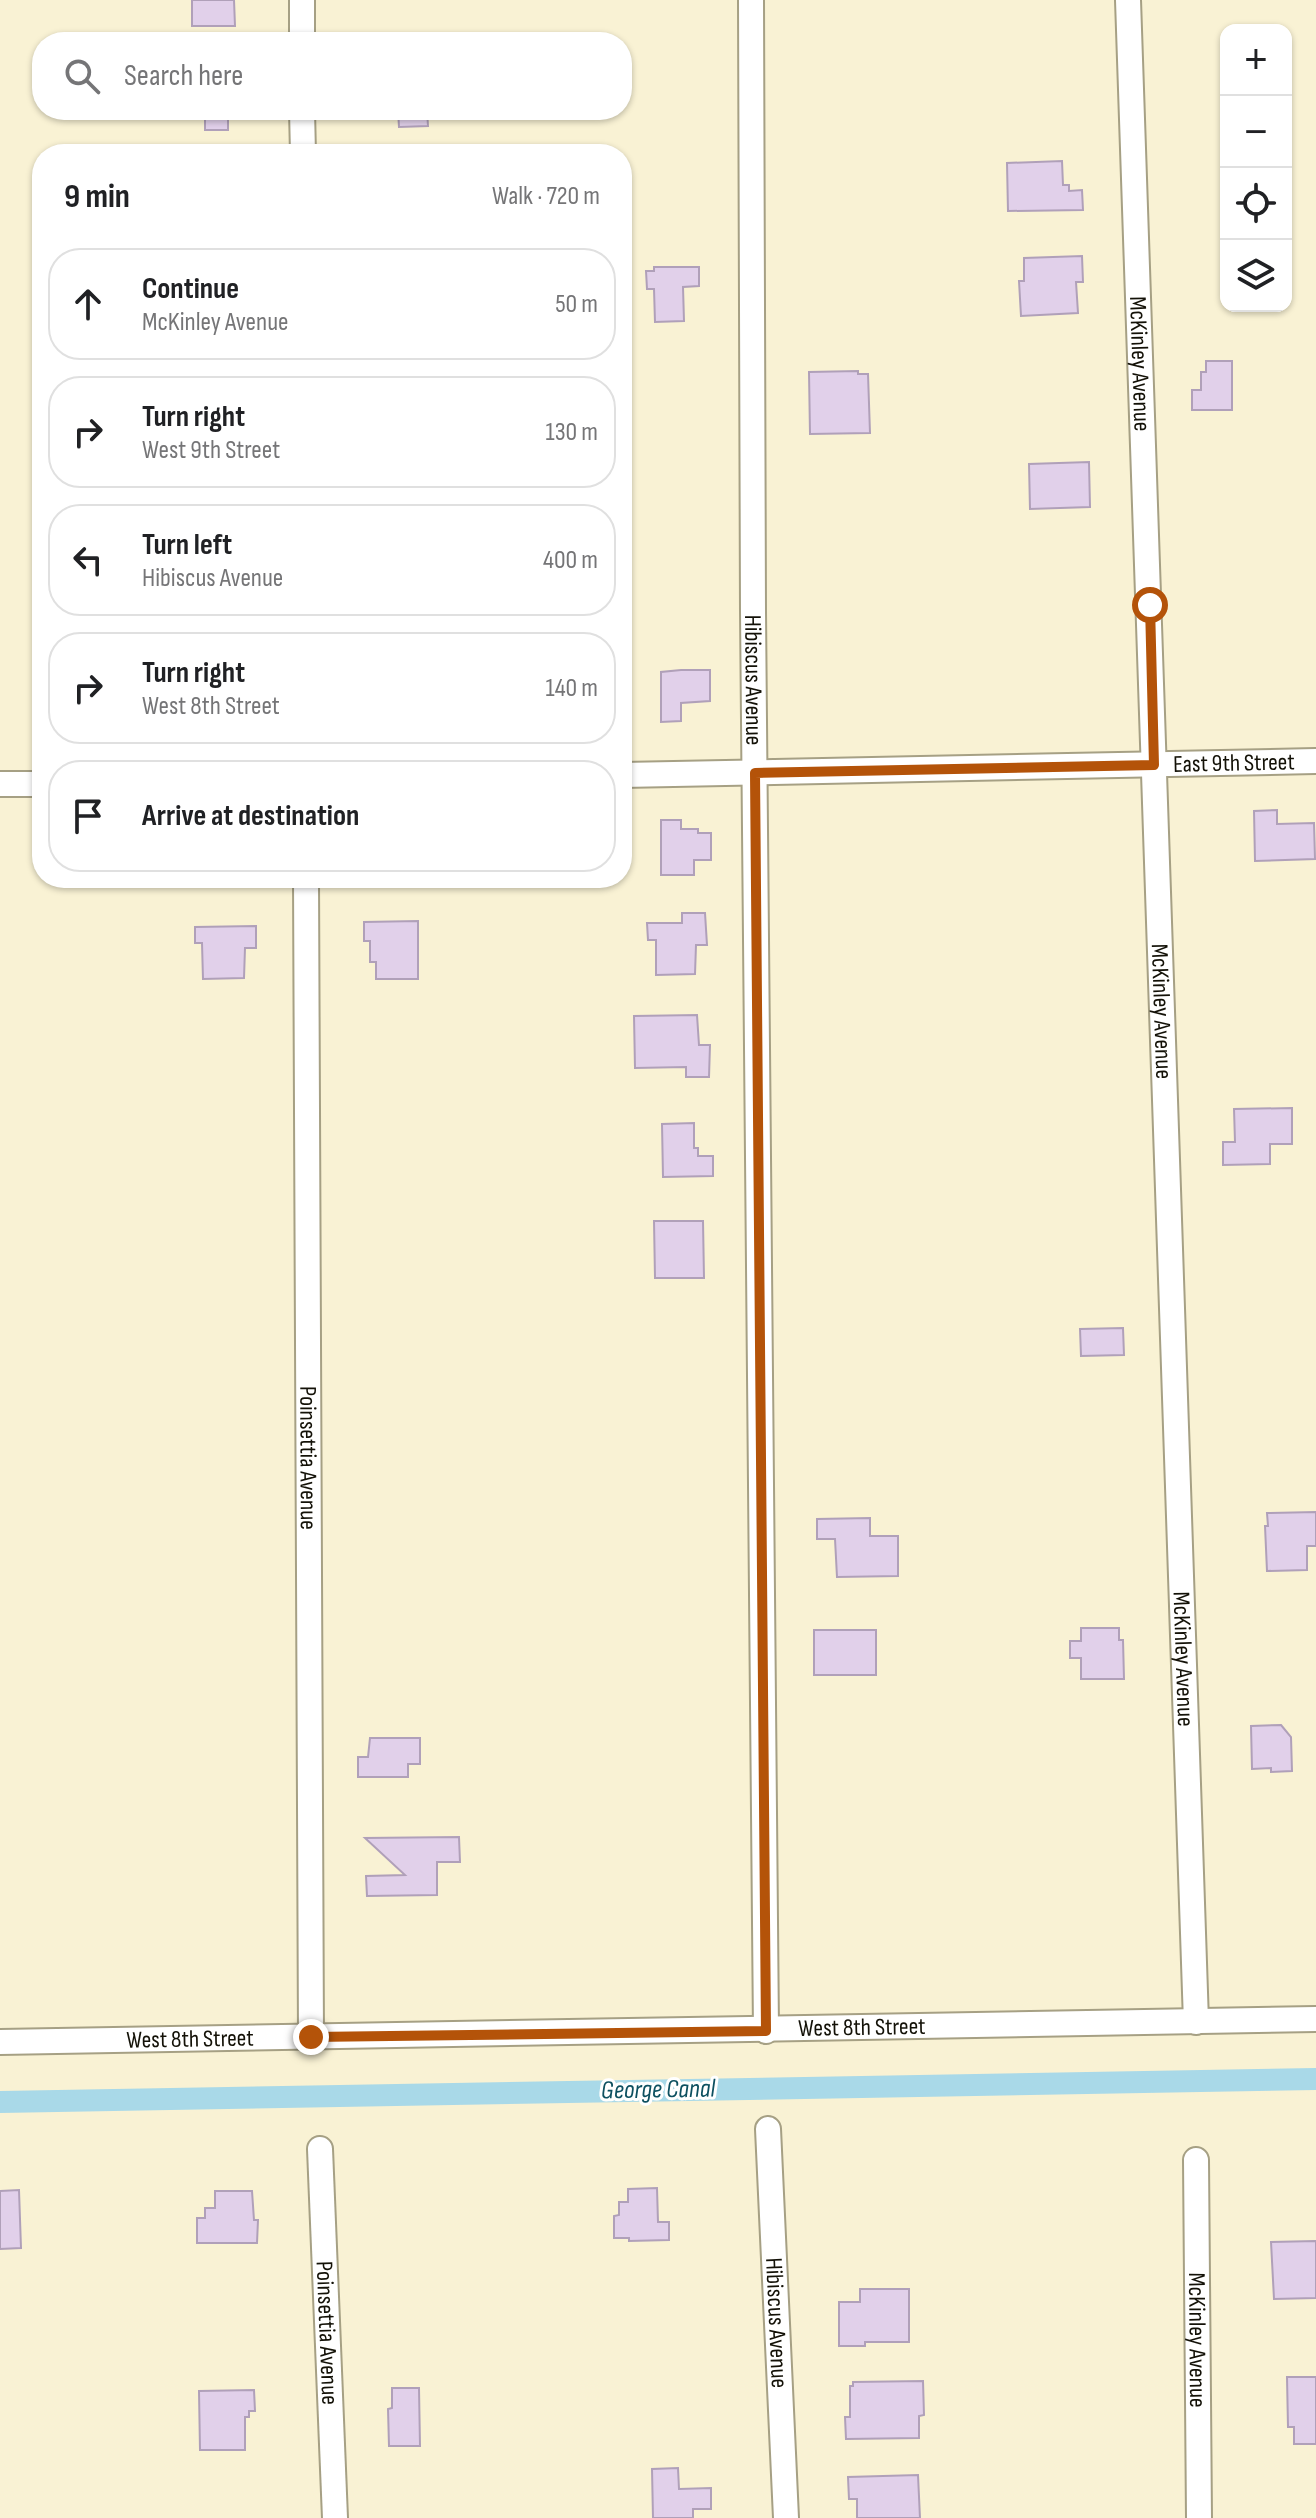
<!DOCTYPE html>
<meta charset="utf-8">
<style>
:root{--surface:#fff;--page:#f6f6f6;--text:#202124;--muted:#757577;--line:#e0e0e0}
body{margin:0;font-family:"Sofia Sans Condensed",sans-serif;background:var(--page);color:var(--text)}
.controls{position:absolute;right:24px;top:24px;display:grid;overflow:hidden;border-radius:16px;box-shadow:0 2px 6px #0004}
.controls button{width:72px;height:72px;display:grid;place-items:center;padding:0;border:0;border-bottom:2px solid var(--line);background:var(--surface);color:var(--text);font:40px sans-serif}
.stop{position:absolute;width:24px;height:24px;margin:-18px;border:6px solid #b45309;border-radius:50%;background:#fff}
.stop.end{background:#b45309;border-color:#fff;box-shadow:0 2px 8px #0008}
.list{margin:0;padding:0;list-style:none}
h2{display:flex;justify-content:space-between;align-items:center;height:104px;margin:0;padding:0 32px;font-size:34px}
h2 small{font-size:26px;font-weight:400;color:var(--muted)}
.list li{display:grid;grid-template-columns:52px 1fr auto;gap:24px;align-items:center;box-sizing:border-box;height:112px;margin:0 16px 16px;padding:0 16px;border:2px solid var(--line);border-radius:32px}
.list b{display:block;font-size:30px;white-space:nowrap}
.list p{margin:0;font-size:26px;white-space:nowrap;color:var(--muted)}
.list em{font-size:26px;font-style:normal;color:var(--muted)}
.icon{flex:none;width:44px;height:44px;fill:none;stroke:currentColor;stroke-width:2;stroke-linecap:round;stroke-linejoin:round}
.map{position:relative;flex:none;width:1316px;height:2518px;overflow:hidden}
.search{position:absolute;background:var(--surface);box-shadow:0 2px 6px #0004;left:32px;top:32px;width:600px;height:88px;display:flex;align-items:center;gap:20px;box-sizing:border-box;padding:0 28px;border-radius:32px;color:var(--muted);font-size:30px}
.panel{position:absolute;background:var(--surface);box-shadow:0 2px 6px #0004;left:32px;top:144px;width:600px;height:744px;border-radius:32px}
.map>svg:first-child{display:block}
</style>
<div class="map">
<svg width="1316" height="2518" viewBox="0 0 1316 2518">
<rect width="100%" height="100%" fill="#f9f2d4"/>
<g fill="none" stroke-linecap="round" stroke-linejoin="round">
<polyline stroke="#a9d9e8" stroke-width="22" points="0,2102 1316,2079"/>
</g>
<g fill="#e1d0ea" stroke="#b0a0b9" stroke-width="2">
<polygon points="192,0 234,0 235,26 192,26"/>
<rect x="205" y="110" width="23" height="20"/>
<polygon points="398,110 427,110 428,126 399,127"/>
<polygon points="1062,161 1063,185 1069,185 1069,191 1082,190 1083,210 1008,211 1007,163"/>
<polygon points="1082,256 1083,282 1076,282 1078,313 1021,316 1019,281 1024,281 1024,258"/>
<polygon points="654,267 699,267 699,286 683,287 684,321 655,322 654,289 647,289 646,271 654,271"/>
<polygon points="1206,361 1232,361 1232,410 1192,410 1192,390 1201,390 1201,372 1206,372"/>
<polygon points="858,371 858,374 868,374 870,433 810,434 809,372"/>
<polygon points="1089,462 1090,507 1030,509 1029,464"/>
<polygon points="681,670 710,670 710,701 681,703 681,721 661,722 661,672"/>
<polygon points="1277,810 1277,824 1314,823 1315,859 1255,861 1254,811"/>
<polygon points="661,820 681,820 681,829 698,829 698,833 711,833 711,860 694,860 694,875 661,875"/>
<polygon points="682,913 705,913 707,945 696,945 695,974 656,975 656,940 648,940 647,923 682,923"/>
<polygon points="418,921 418,979 376,979 376,962 370,962 370,941 364,941 364,922"/>
<polygon points="256,926 256,948 245,948 244,978 203,979 202,943 195,943 195,927"/>
<polygon points="697,1015 699,1045 710,1045 709,1077 686,1077 686,1067 635,1068 634,1016"/>
<polygon points="1292,1108 1292,1144 1270,1144 1270,1164 1223,1165 1223,1142 1235,1142 1234,1109"/>
<polygon points="694,1123 694,1148 698,1148 698,1156 713,1156 713,1176 663,1177 662,1124"/>
<polygon points="654,1221 703,1221 704,1278 655,1278"/>
<polygon points="1123,1328 1124,1355 1081,1356 1080,1329"/>
<polygon points="1316,1512 1316,1546 1307,1546 1307,1570 1267,1571 1265,1526 1268,1526 1267,1513"/>
<polygon points="870,1518 870,1536 898,1536 898,1576 837,1577 835,1539 817,1539 817,1519"/>
<polygon points="1081,1628 1119,1628 1119,1640 1123,1640 1124,1679 1081,1679 1081,1658 1070,1658 1070,1641 1081,1641"/>
<rect x="814" y="1630" width="62" height="45"/>
<polygon points="1281,1725 1291,1737 1292,1771 1271,1772 1271,1768 1252,1769 1251,1726"/>
<polygon points="370,1738 420,1738 420,1764 408,1764 408,1777 358,1777 358,1757 368,1757"/>
<polygon points="459,1837 460,1862 437,1862 437,1895 367,1896 366,1876 405,1875 365,1838"/>
<polygon points="657,2188 658,2222 669,2222 669,2240 629,2241 629,2238 614,2238 614,2216 619,2215 619,2202 628,2202 628,2189"/>
<polygon points="19,2190 21,2248 0,2249 0,2191"/>
<polygon points="215,2191 252,2191 254,2220 258,2220 257,2243 197,2243 197,2218 205,2218 205,2208 215,2208"/>
<polygon points="1316,2241 1316,2298 1274,2299 1271,2242"/>
<polygon points="860,2289 909,2289 909,2342 865,2342 865,2346 839,2346 839,2302 860,2302"/>
<polygon points="1287,2377 1316,2377 1316,2444 1294,2444 1294,2427 1288,2427"/>
<polygon points="923,2381 924,2415 919,2416 919,2438 846,2439 845,2417 850,2417 850,2386 853,2386 853,2382"/>
<polygon points="392,2388 419,2388 420,2446 389,2446 388,2409 392,2408"/>
<polygon points="254,2390 255,2411 249,2411 249,2417 245,2417 245,2450 200,2450 199,2391"/>
<polygon points="678,2468 679,2489 711,2488 711,2509 693,2509 693,2518 653,2518 652,2469"/>
<polygon points="918,2475 920,2518 857,2518 857,2499 849,2499 848,2477"/>
</g>
<g fill="none" stroke-linecap="round" stroke-linejoin="round">
<defs>
<g id="minor">
<polyline points="302,0 302,42"/>
<path id="s1" d="M751,0L753,611L766,2031"/>
<path id="s2" d="M1128,0L1196,2022"/>
<polyline points="302,110 303,154"/>
<path id="s3" d="M622,775L1316,761"/>
<polyline points="0,784 42,784"/>
<path id="s4" d="M306,878L311,2037"/>
<path id="s5" d="M0,2042L1316,2019"/>
<path id="s6" d="M768,2129L786,2518"/>
<path id="s7" d="M320,2149L335,2518"/>
<path id="s8" d="M1196,2160L1199,2518"/>
</g>
</defs>
<use href="#minor" stroke="#a6a084" stroke-width="28"/>
<use href="#minor" stroke="#fff" stroke-width="24"/>
</g>
<g fill="none" stroke-linecap="round" stroke-linejoin="round">
<polyline stroke="#b45309" stroke-width="10" points="311,2037 766,2031 755,773 1154,765 1150,605"/>
</g>
<g text-anchor="middle" dominant-baseline="central" stroke-width="6" stroke-linejoin="round" paint-order="stroke">
<g font-size="24" fill="#131107" stroke="#fff">
<text stroke="none"><textPath href="#s2" startOffset="364">McKinley Avenue</textPath></text>
<text stroke="none"><textPath href="#s1" startOffset="680">Hibiscus Avenue</textPath></text>
<text stroke="none"><textPath href="#s3" startOffset="612">East 9th Street</textPath></text>
<text stroke="none"><textPath href="#s2" startOffset="1012">McKinley Avenue</textPath></text>
<text stroke="none"><textPath href="#s4" startOffset="580">Poinsettia Avenue</textPath></text>
<text stroke="none"><textPath href="#s2" startOffset="1660">McKinley Avenue</textPath></text>
<text stroke="none"><textPath href="#s5" startOffset="862">West 8th Street</textPath></text>
<text stroke="none"><textPath href="#s5" startOffset="190">West 8th Street</textPath></text>
<text stroke="none"><textPath href="#s6" startOffset="194">Hibiscus Avenue</textPath></text>
<text stroke="none"><textPath href="#s7" startOffset="184">Poinsettia Avenue</textPath></text>
<text stroke="none"><textPath href="#s8" startOffset="180">McKinley Avenue</textPath></text>
</g>
<g font-size="26" font-style="italic" fill="#0d5060" stroke="#fff">
<text transform="translate(658 2090) rotate(-1)">George Canal</text>
</g>
</g>
</svg>
<div class="controls">
<button>+</button>
<button>−</button>
<button><svg class="icon" aria-label="locate" viewBox="0 0 24 24"><circle cx="12" cy="12" r="6"/><path d="M12 2v4M12 18v4M2 12h4M18 12h4"/></svg></button>
<button><svg class="icon" aria-label="layers" viewBox="0 0 24 24"><path d="M12 4l9 5-9 5-9-5zM3 14l9 5 9-5"/></svg></button>
</div>
<div class="stop" style="left:1150px;top:605px"></div>
<div class="stop end" style="left:311px;top:2037px"></div>
<div class="search"><svg class="icon" aria-label="search" viewBox="0 0 24 24"><circle cx="10" cy="10" r="6"/><path d="M15 15l6 6"/></svg>Search here</div>
<section class="panel">
<h2>9 min<small>Walk · 720 m</small></h2>
<ul class="list">
<li><svg class="icon" aria-label="ahead" viewBox="0 0 24 24"><path d="M12 20V5M6 11l6-6 6 6"/></svg><div><b>Continue</b><p>McKinley Avenue</p></div><em>50 m</em></li>
<li><svg class="icon" aria-label="right" viewBox="0 0 24 24"><path d="M7 20v-9h11M14 6l5 5-5 5"/></svg><div><b>Turn right</b><p>West 9th Street</p></div><em>130 m</em></li>
<li><svg class="icon" aria-label="left" viewBox="0 0 24 24"><path d="M17 20v-9H6M10 6l-5 5 5 5"/></svg><div><b>Turn left</b><p>Hibiscus Avenue</p></div><em>400 m</em></li>
<li><svg class="icon" aria-label="right" viewBox="0 0 24 24"><path d="M7 20v-9h11M14 6l5 5-5 5"/></svg><div><b>Turn right</b><p>West 8th Street</p></div><em>140 m</em></li>
<li><svg class="icon" aria-label="arrive" viewBox="0 0 24 24"><path d="M6 21V4h12l-3 4 3 4H6"/></svg><div><b>Arrive at destination</b></div></li>
</ul>
</section>
</div>
